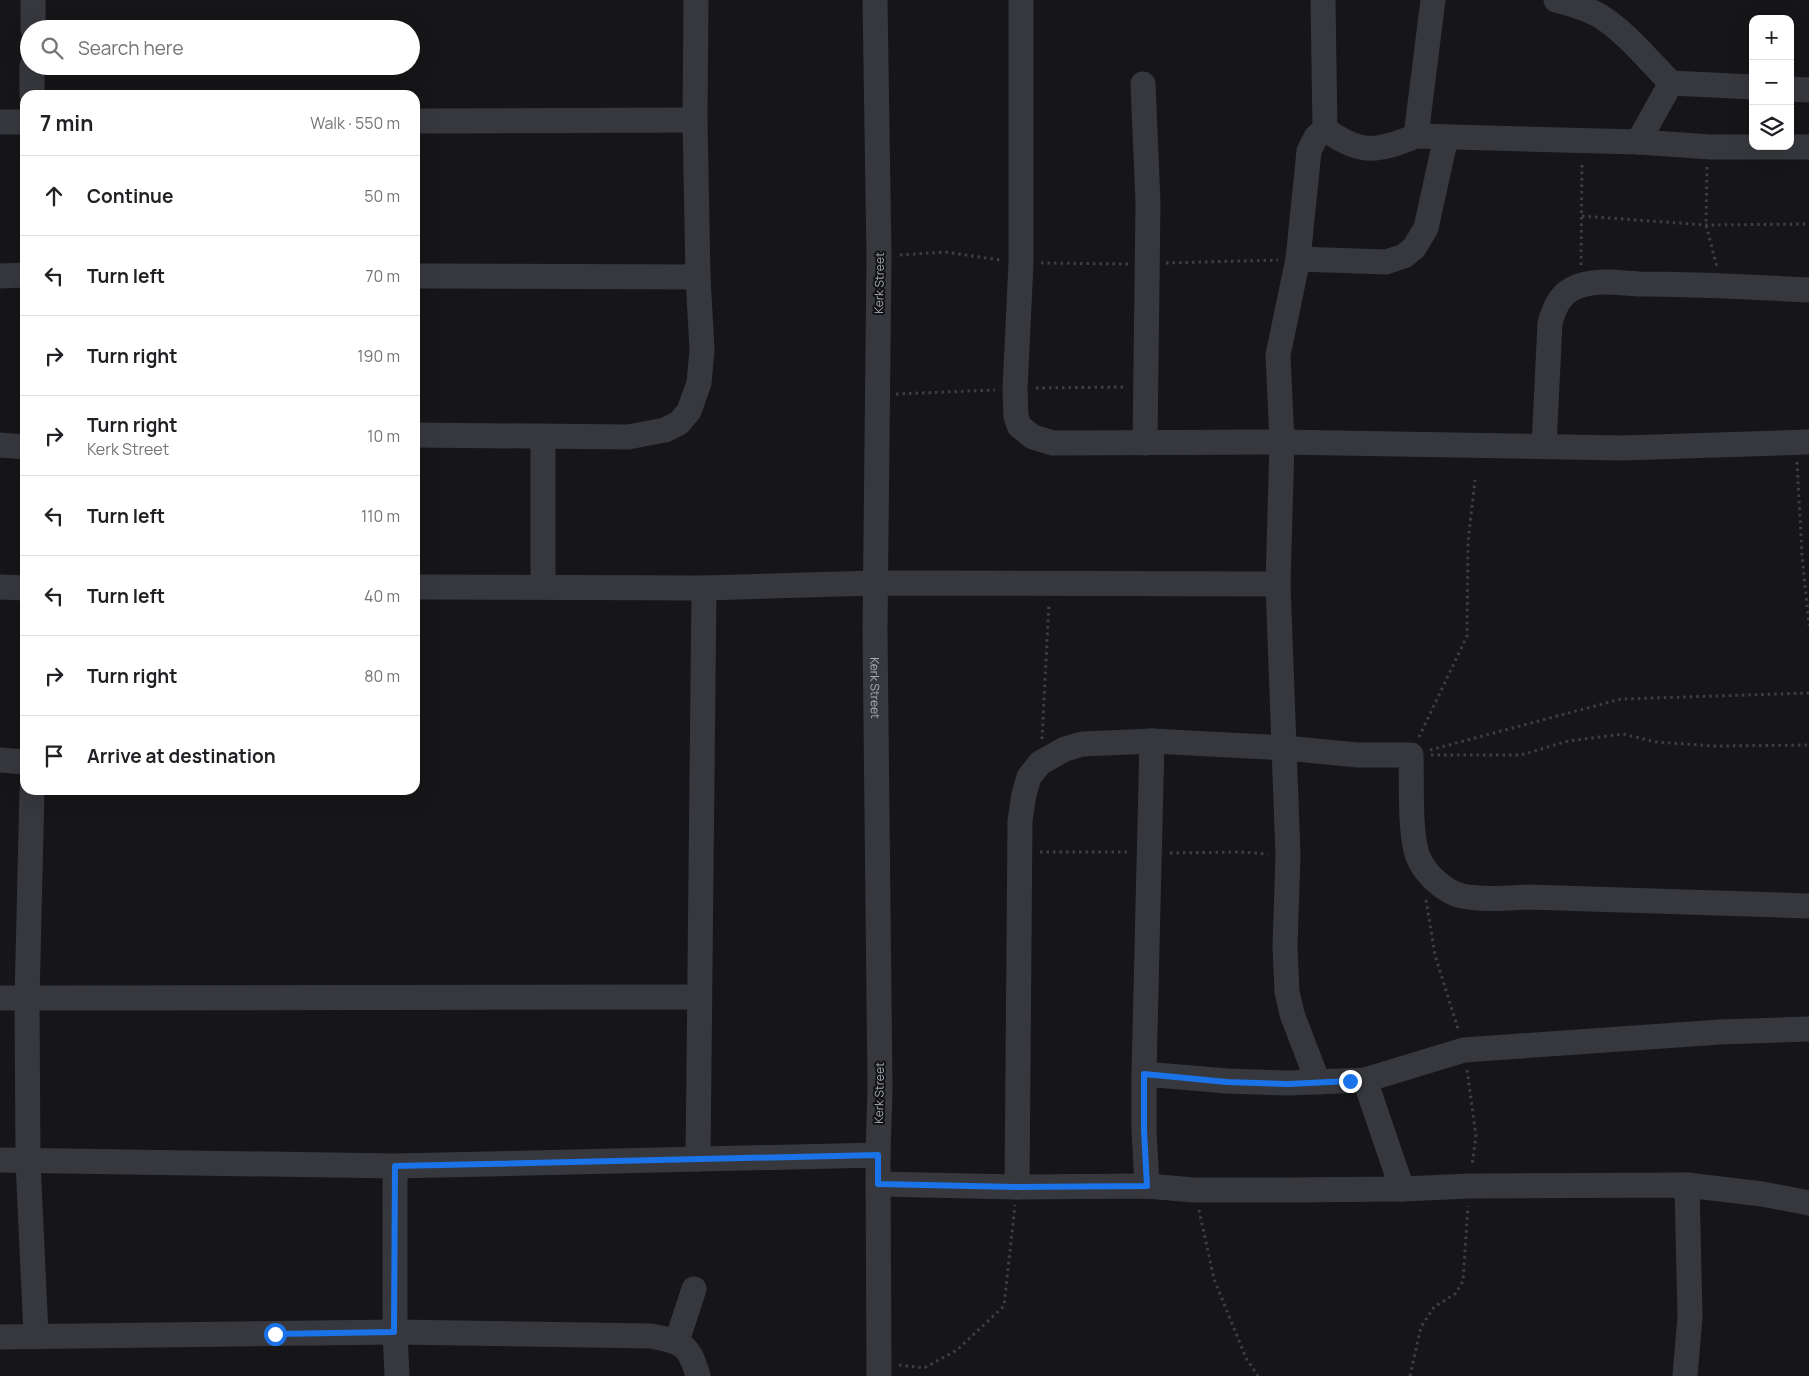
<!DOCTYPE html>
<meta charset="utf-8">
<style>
:root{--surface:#fff;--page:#f2f2f2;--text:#202124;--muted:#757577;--line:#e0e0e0}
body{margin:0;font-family:Manrope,sans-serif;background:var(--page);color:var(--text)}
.controls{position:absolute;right:15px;top:15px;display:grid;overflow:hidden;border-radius:10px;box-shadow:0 5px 20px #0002}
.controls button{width:45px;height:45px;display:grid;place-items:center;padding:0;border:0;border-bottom:1px solid var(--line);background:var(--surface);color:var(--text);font:25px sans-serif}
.stop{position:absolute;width:15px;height:15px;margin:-11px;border:4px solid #1a73e8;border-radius:50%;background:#fff}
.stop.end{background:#1a73e8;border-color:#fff;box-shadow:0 1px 5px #0008}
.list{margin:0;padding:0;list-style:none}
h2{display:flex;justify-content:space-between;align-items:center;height:65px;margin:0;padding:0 20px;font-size:21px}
h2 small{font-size:16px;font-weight:400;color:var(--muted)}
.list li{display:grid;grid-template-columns:32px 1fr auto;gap:15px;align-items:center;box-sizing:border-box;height:80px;padding:0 20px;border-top:1px solid var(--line)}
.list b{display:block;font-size:19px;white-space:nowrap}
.list p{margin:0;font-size:16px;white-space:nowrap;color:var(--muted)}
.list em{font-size:16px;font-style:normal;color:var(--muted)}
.icon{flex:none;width:28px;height:28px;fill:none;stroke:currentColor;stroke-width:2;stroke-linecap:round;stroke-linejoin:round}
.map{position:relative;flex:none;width:1809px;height:1376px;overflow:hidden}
.search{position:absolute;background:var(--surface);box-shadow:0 5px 20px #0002;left:20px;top:20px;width:400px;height:55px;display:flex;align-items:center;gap:12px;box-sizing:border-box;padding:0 18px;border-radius:28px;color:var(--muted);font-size:19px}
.panel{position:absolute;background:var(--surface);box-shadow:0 5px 20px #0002;left:20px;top:90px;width:400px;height:705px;border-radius:15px}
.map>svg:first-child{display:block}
</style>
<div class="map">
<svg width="1809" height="1376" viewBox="0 0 1809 1376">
<rect width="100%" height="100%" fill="#161618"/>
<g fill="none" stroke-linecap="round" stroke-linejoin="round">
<g stroke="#3d3f44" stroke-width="3" stroke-dasharray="2.5 4" stroke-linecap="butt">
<polyline points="1707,167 1706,225 1717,267"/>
<polyline points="1582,216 1706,225 1809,224"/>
<polyline points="900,255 945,252 1000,260"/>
<polyline points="1041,263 1128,264"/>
<polyline points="1166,263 1278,260"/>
<polyline points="1581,265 1582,161"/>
<polyline points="1036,388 1127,387"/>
<polyline points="896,394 995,390"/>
<polyline points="1797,462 1802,555 1809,625"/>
<polyline points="1419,737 1467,636 1468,542 1475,480"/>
<polyline points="1042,739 1049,603"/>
<polyline points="1430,750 1621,699 1809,693"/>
<polyline points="1431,755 1521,755 1568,741 1623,734 1656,742 1715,746 1809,745"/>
<polyline points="1040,852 1131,852"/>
<polyline points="1170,853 1239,852 1268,854"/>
<polyline points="1426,900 1435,955 1459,1032"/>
<polyline points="1467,1070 1476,1136 1472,1165"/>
<polyline points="1199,1210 1214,1279 1246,1358 1258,1376"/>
<polyline points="899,1365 924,1368 957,1350 1004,1306 1015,1205"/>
<polyline points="1410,1376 1421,1327 1434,1307 1455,1294 1463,1281 1468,1206"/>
</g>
<g stroke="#37383d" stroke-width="25">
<path id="s1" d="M875,0L879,257L875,630L880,1089L878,1155L879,1376"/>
<polyline points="1021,0 1021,263 1015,389 1016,416 1019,426 1033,437 1053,443 1282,442 1622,448 1809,442"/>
<polyline points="1323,0 1325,129"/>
<path d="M1556,0C1571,4 1586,8 1600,16C1627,33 1649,61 1671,83"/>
<polyline points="33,29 33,0"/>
<polyline points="1143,84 1148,203 1145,443"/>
<polyline points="1790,89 1809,90"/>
<polyline points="32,95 32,66"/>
<polyline points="415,121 695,120"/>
<polyline points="0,122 25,122"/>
<path d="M1325,129C1360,155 1377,152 1416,136L1638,142L1671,83L1753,87"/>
<polyline points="1416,136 1433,0"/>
<polyline points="1638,142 1711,147 1809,147"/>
<polyline points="1298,259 1386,262 1404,256 1414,248 1426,228 1446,137"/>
<polyline points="0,276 25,275"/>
<polyline points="415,276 698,277"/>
<polyline points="415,435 628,437 665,430 679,423 689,411 699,383 702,350 698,277 695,120 696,0"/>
<polyline points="0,445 25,447"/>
<path d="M1544,446L1550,323C1554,309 1559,296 1572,289C1591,278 1620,283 1640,284C1697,284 1753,287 1809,290"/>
<polyline points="1278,584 1282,442 1278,355 1298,259 1309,151 1316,137 1325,129"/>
<polyline points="543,586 543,436"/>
<polyline points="0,587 25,588"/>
<polyline points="415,587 704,588 875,583 1278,584 1288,855 1285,947 1287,992 1292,1014 1318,1082"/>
<polyline points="0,760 25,762"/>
<polyline points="32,790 27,998 28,1160 36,1336"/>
<polyline points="0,998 699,997"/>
<polyline points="1144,1074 1152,741"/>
<polyline points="1365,1080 1402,1189"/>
<polyline points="698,1159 704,588"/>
<polyline points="0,1160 395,1166 878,1155"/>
<polyline points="395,1166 395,1332 397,1376"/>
<polyline points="878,1184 1017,1187 1147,1186 1194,1190 1288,1190 1402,1189 1470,1186 1687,1185 1762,1194 1809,1203"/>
<polyline points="1147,1186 1144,1130 1144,1074 1227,1081 1288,1083 1365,1080 1464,1050 1720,1032 1809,1029"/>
<path d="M1017,1187L1020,821L1024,794L1029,777L1040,763L1065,749L1082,744L1152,741L1285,748L1358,755H1411C1412,781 1409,838 1419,859C1426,875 1445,892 1462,896C1484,900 1506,898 1528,897L1809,906"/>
<path d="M0,1337L395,1332L651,1336C682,1342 689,1344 698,1376"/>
<polyline points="677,1341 694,1289"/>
<polyline points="1685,1376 1690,1317 1687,1185"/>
</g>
</g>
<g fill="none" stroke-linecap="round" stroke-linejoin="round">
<polyline stroke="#1a73e8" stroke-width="6" points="275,1334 394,1332 395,1166 878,1155 878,1184 1016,1187 1147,1186 1144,1130 1144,1074 1227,1082 1288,1084 1350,1081"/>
</g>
<g text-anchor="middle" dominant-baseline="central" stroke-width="4" stroke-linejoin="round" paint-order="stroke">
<g font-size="12" fill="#a8adb8" stroke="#111113">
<text transform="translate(879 283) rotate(-89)">Kerk Street</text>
<text stroke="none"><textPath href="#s1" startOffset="688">Kerk Street</textPath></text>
<text transform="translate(879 1093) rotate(-89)">Kerk Street</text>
</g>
</g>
</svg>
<div class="controls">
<button>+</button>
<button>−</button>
<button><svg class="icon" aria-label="layers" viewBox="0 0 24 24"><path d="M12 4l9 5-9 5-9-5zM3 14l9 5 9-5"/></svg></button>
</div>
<div class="stop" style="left:275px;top:1334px"></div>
<div class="stop end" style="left:1350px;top:1081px"></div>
<div class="search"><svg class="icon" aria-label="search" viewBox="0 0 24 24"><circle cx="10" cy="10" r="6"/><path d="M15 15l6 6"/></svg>Search here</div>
<section class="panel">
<h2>7 min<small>Walk · 550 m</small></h2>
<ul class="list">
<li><svg class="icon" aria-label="ahead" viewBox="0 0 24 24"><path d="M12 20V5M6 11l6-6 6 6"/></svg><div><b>Continue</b></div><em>50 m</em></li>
<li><svg class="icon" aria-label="left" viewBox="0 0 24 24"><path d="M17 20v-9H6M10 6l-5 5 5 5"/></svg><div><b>Turn left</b></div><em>70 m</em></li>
<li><svg class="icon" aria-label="right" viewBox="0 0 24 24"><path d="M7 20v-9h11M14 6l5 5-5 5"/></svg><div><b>Turn right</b></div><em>190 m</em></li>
<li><svg class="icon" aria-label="right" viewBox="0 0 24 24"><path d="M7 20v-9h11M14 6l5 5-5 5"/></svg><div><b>Turn right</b><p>Kerk Street</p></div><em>10 m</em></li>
<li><svg class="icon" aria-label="left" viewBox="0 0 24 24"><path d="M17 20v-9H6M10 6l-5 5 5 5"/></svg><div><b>Turn left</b></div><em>110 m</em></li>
<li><svg class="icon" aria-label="left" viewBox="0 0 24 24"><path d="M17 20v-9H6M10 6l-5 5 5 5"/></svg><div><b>Turn left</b></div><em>40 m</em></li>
<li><svg class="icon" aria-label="right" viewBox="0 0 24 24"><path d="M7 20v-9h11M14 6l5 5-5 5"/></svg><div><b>Turn right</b></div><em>80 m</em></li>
<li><svg class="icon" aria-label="arrive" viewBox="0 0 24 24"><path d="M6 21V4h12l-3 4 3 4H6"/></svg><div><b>Arrive at destination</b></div></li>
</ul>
</section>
</div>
